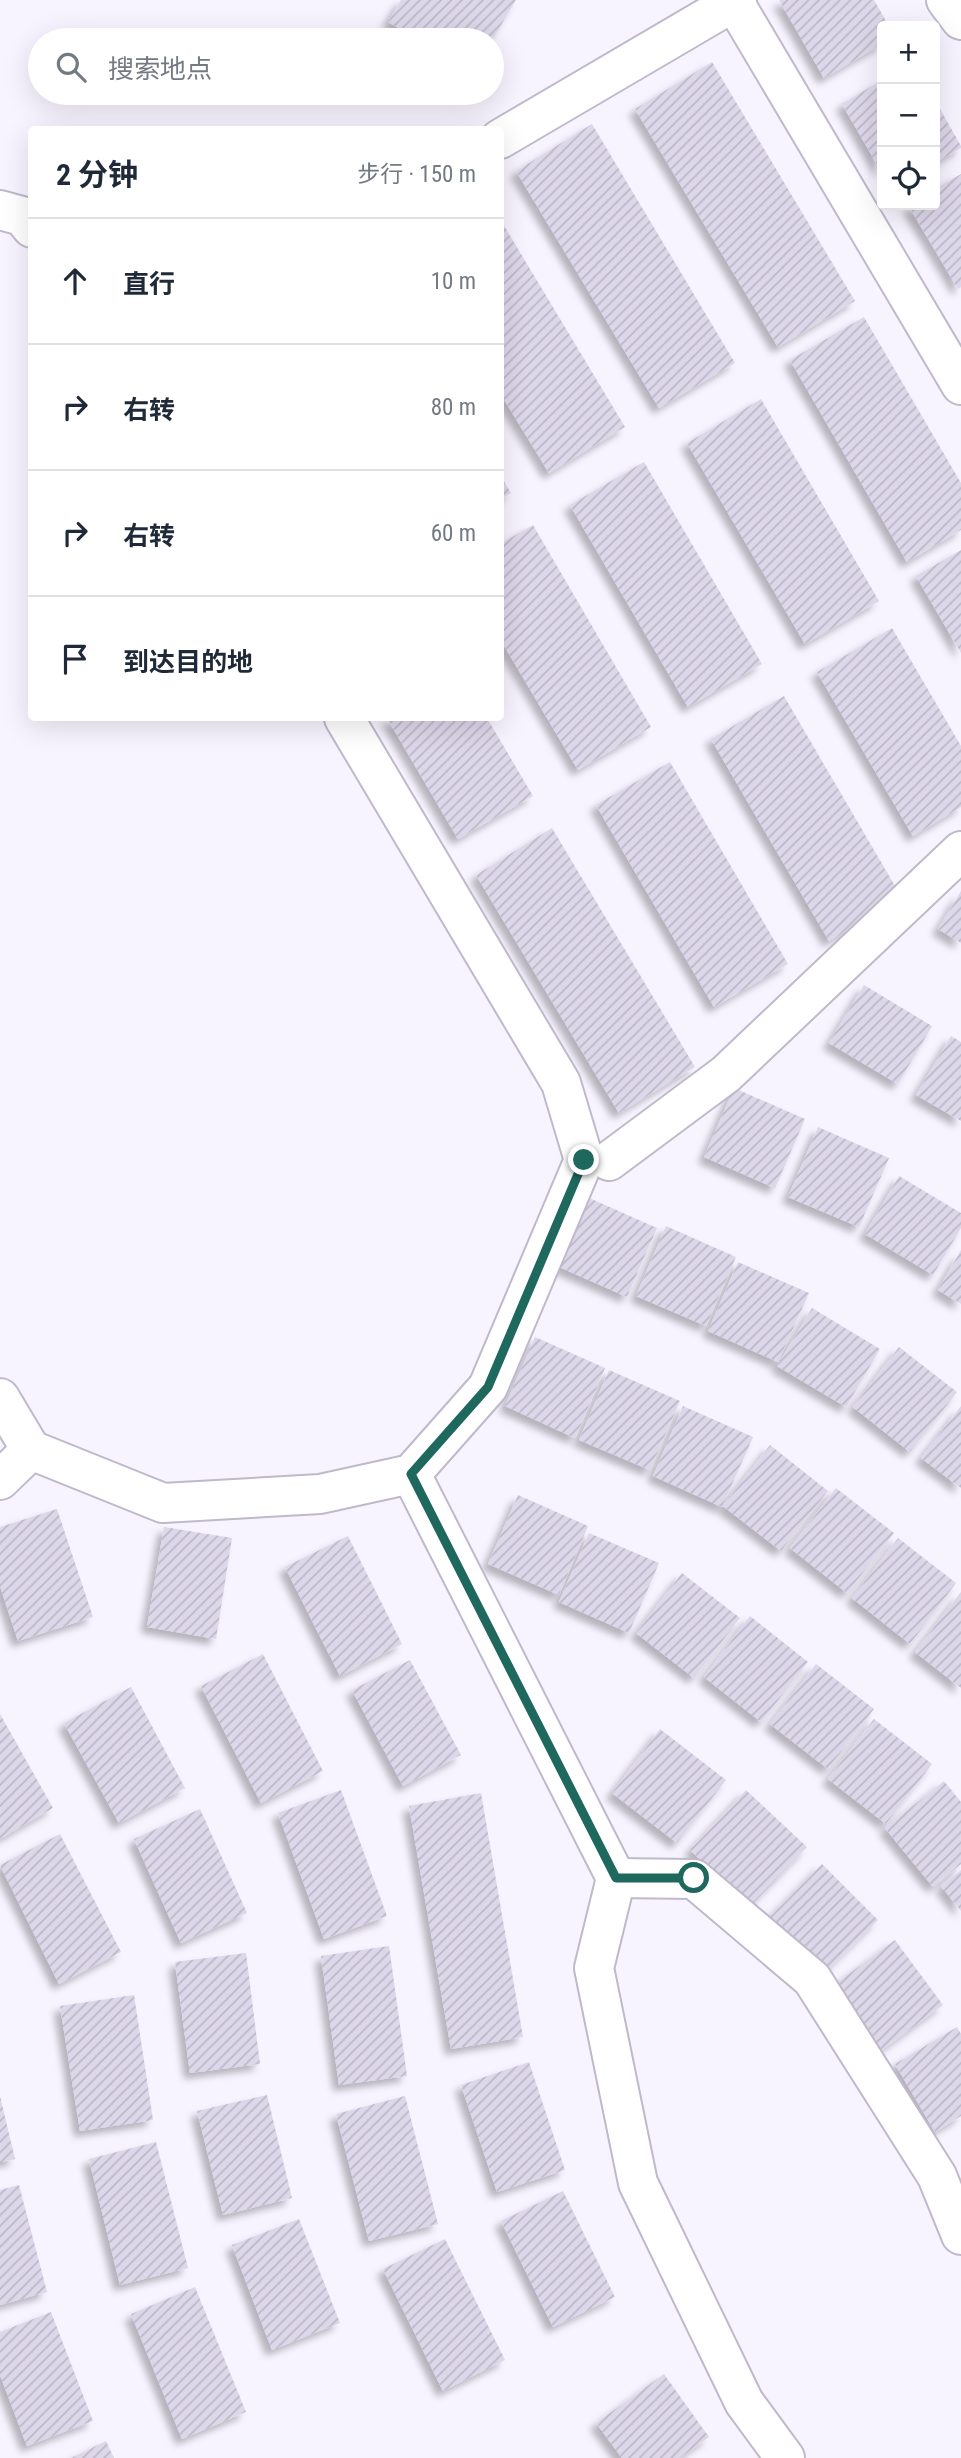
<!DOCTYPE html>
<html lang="zh">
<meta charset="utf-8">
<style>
:root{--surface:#fff;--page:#f6f6f7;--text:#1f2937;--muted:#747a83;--line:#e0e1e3}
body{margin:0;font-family:"Roboto Condensed","Noto Sans SC",sans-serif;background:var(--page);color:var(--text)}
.controls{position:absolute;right:21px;top:21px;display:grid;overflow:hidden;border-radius:7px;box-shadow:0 7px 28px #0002}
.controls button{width:63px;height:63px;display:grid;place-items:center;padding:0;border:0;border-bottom:2px solid var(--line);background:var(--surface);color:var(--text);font:35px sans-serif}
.stop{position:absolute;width:21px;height:21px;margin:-16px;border:5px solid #1f685e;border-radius:50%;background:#fff}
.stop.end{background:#1f685e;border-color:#fff;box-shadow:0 2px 7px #0008}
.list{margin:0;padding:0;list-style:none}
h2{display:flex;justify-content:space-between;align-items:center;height:91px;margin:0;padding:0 28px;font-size:30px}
h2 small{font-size:23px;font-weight:400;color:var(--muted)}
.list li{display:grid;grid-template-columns:46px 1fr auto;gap:21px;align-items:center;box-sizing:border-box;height:126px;padding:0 28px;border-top:2px solid var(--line)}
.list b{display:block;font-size:26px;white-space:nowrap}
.list em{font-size:23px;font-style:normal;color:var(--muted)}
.icon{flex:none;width:38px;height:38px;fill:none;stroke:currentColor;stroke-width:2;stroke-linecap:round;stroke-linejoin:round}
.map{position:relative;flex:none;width:961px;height:2458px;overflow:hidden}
.search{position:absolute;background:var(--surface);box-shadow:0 7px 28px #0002;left:28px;top:28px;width:476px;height:77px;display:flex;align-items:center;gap:18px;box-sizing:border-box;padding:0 24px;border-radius:38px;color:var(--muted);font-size:26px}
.panel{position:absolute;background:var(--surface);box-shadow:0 7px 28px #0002;left:28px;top:126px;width:476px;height:595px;border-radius:7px}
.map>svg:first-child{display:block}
</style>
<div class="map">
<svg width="961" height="2458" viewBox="0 0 961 2458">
<defs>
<pattern id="building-hatch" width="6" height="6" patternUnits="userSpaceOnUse" patternTransform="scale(1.75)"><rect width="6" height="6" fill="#ddd7ea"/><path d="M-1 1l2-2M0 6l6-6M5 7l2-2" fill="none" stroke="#bdb8c8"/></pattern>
<filter id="shadow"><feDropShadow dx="-6" dy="6" stdDeviation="3.5" flood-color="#0004"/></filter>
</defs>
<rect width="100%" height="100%" fill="#f7f3ff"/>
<g fill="url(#building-hatch)" filter="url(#shadow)">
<polygon points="401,0 516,0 492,40 419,40 388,22"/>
<polygon points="779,0 874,0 889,26 882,26 882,44 824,78"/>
<polygon points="712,62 855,301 778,347 635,109"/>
<polygon points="882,80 882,173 842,104"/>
<polygon points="935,100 961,146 961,148 935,163"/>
<polygon points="592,124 735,363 659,408 516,171"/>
<polygon points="961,174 961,287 958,289 908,205 935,205 935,189"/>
<polygon points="500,219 625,427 549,473 500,393"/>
<polygon points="864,317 961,483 961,530 907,562 790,360"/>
<polygon points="761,399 879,601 805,644 687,443"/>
<polygon points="644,462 762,664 688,707 570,505"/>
<polygon points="500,475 511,493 500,499"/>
<polygon points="533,525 651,727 578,770 500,639 500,544"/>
<polygon points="961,550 961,653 916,576"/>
<polygon points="892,628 961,746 961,807 913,836 817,672"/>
<polygon points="784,696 902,898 829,941 711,739"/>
<polygon points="387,718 487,718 533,796 458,839"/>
<polygon points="670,762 788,964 714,1007 596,805"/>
<polygon points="552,828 695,1067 619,1113 476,875"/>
<polygon points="961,891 961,943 938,929"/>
<polygon points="864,985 932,1026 898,1084 829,1043"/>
<polygon points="951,1036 961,1042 961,1121 916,1095"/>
<polygon points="734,1088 805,1119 775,1188 704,1157"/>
<polygon points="818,1127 889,1158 859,1227 788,1197"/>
<polygon points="899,1176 961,1213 961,1228 933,1275 865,1234"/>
<polygon points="587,1197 657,1228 627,1297 557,1266"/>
<polygon points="666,1226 736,1257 706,1326 636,1296"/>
<polygon points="961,1250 961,1304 938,1290"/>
<polygon points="738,1262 809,1293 778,1362 708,1331"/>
<polygon points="812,1308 880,1349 846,1407 777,1366"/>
<polygon points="535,1337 605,1368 575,1438 505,1406"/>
<polygon points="899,1347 957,1392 910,1452 853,1407"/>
<polygon points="609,1370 680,1401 650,1470 579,1440"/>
<polygon points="683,1406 753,1437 722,1507 653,1476"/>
<polygon points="961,1406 961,1488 921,1458"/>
<polygon points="770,1445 828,1491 781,1551 723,1506"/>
<polygon points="836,1488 894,1533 847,1593 790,1548"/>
<polygon points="518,1495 588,1526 559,1595 488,1564"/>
<polygon points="57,1509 93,1617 18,1641 0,1586 0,1527"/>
<polygon points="164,1527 232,1538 216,1639 147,1627"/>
<polygon points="589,1533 659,1563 629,1633 559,1602"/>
<polygon points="348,1536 402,1644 340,1676 285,1567"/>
<polygon points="898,1538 956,1583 910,1644 852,1598"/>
<polygon points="682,1573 740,1618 694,1678 636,1633"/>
<polygon points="961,1592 961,1688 915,1652"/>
<polygon points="750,1616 808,1662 761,1722 704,1677"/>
<polygon points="263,1654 323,1771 261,1803 201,1686"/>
<polygon points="410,1660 461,1755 403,1786 352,1690"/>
<polygon points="816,1664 874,1709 828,1769 770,1724"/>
<polygon points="131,1687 185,1788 119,1823 64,1723"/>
<polygon points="0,1714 53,1808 0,1839"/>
<polygon points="874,1719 932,1764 886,1824 828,1779"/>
<polygon points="660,1729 726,1780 677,1843 612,1793"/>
<polygon points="944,1781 961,1802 961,1864 933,1887 885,1828"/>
<polygon points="341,1790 387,1916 324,1939 278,1813"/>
<polygon points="746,1790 807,1847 750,1907 690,1850"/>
<polygon points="481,1793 523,2037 451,2049 409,1806"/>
<polygon points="200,1809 247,1913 181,1943 134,1839"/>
<polygon points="60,1834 121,1952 59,1984 0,1865"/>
<polygon points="822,1864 878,1920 822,1975 767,1920"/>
<polygon points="961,1870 961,1911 941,1886"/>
<polygon points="895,1940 943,2005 882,2050 835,1984"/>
<polygon points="389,1946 407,2076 339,2085 321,1956"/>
<polygon points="246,1953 260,2064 190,2073 175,1962"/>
<polygon points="134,1995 153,2120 80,2131 60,2006"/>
<polygon points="957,2027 961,2034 961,2116 935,2132 895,2064"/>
<polygon points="529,2062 565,2170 497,2192 461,2085"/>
<polygon points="267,2095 292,2198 223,2215 197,2111"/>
<polygon points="0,2096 15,2159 0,2162"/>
<polygon points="405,2096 438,2224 369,2241 336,2114"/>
<polygon points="156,2142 188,2268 120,2285 89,2159"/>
<polygon points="19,2185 47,2292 0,2305 0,2190"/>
<polygon points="563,2191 615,2297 553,2327 501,2221"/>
<polygon points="299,2219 340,2323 272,2350 232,2245"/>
<polygon points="445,2239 505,2360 443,2391 383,2269"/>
<polygon points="195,2287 246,2412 182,2439 131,2314"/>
<polygon points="51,2312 93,2421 27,2446 0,2375 0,2332"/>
<polygon points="664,2374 709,2437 680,2458 622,2458 596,2423"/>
<polygon points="106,2441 114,2458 71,2458"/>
</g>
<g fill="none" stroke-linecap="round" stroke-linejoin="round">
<defs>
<g id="minor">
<polyline points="946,0 961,20"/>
<polyline points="734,2 961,385"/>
<polyline points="500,139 737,0"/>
<polyline points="0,210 22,216 32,228"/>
<polyline points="609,1161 726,1074 961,851"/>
<polyline points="0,1398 31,1450 163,1503 320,1494 411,1474 488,1387 584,1160 561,1083 344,718"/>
<polyline points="411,1474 616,1878"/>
<polyline points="0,1480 31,1450"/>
<polyline points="785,2458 744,2402 638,2183 594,1968 616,1878 694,1879 812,1979 937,2176 961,2235"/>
</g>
</defs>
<use href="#minor" stroke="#bfb9cb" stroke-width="42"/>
<use href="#minor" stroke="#fff" stroke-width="38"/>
</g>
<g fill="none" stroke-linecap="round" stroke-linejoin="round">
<polyline stroke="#1f685e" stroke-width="9" points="584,1160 488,1387 411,1474 616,1878 694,1878"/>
</g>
</svg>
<div class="controls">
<button>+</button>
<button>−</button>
<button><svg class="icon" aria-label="locate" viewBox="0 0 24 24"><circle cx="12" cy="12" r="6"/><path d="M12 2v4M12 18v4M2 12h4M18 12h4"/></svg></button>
</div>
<div class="stop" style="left:694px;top:1878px"></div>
<div class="stop end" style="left:584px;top:1160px"></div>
<div class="search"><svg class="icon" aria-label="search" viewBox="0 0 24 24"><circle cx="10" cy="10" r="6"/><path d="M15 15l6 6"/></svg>搜索地点</div>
<section class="panel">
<h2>2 分钟<small>步行 · 150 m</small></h2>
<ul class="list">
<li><svg class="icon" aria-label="ahead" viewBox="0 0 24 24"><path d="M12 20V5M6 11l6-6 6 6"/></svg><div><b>直行</b></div><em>10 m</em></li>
<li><svg class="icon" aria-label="right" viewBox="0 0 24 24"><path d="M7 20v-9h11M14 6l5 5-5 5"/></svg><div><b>右转</b></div><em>80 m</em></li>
<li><svg class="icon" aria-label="right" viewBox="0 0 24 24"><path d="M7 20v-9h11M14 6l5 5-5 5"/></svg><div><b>右转</b></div><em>60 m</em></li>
<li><svg class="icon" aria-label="arrive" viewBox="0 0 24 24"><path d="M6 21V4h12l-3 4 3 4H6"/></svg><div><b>到达目的地</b></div></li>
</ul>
</section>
</div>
